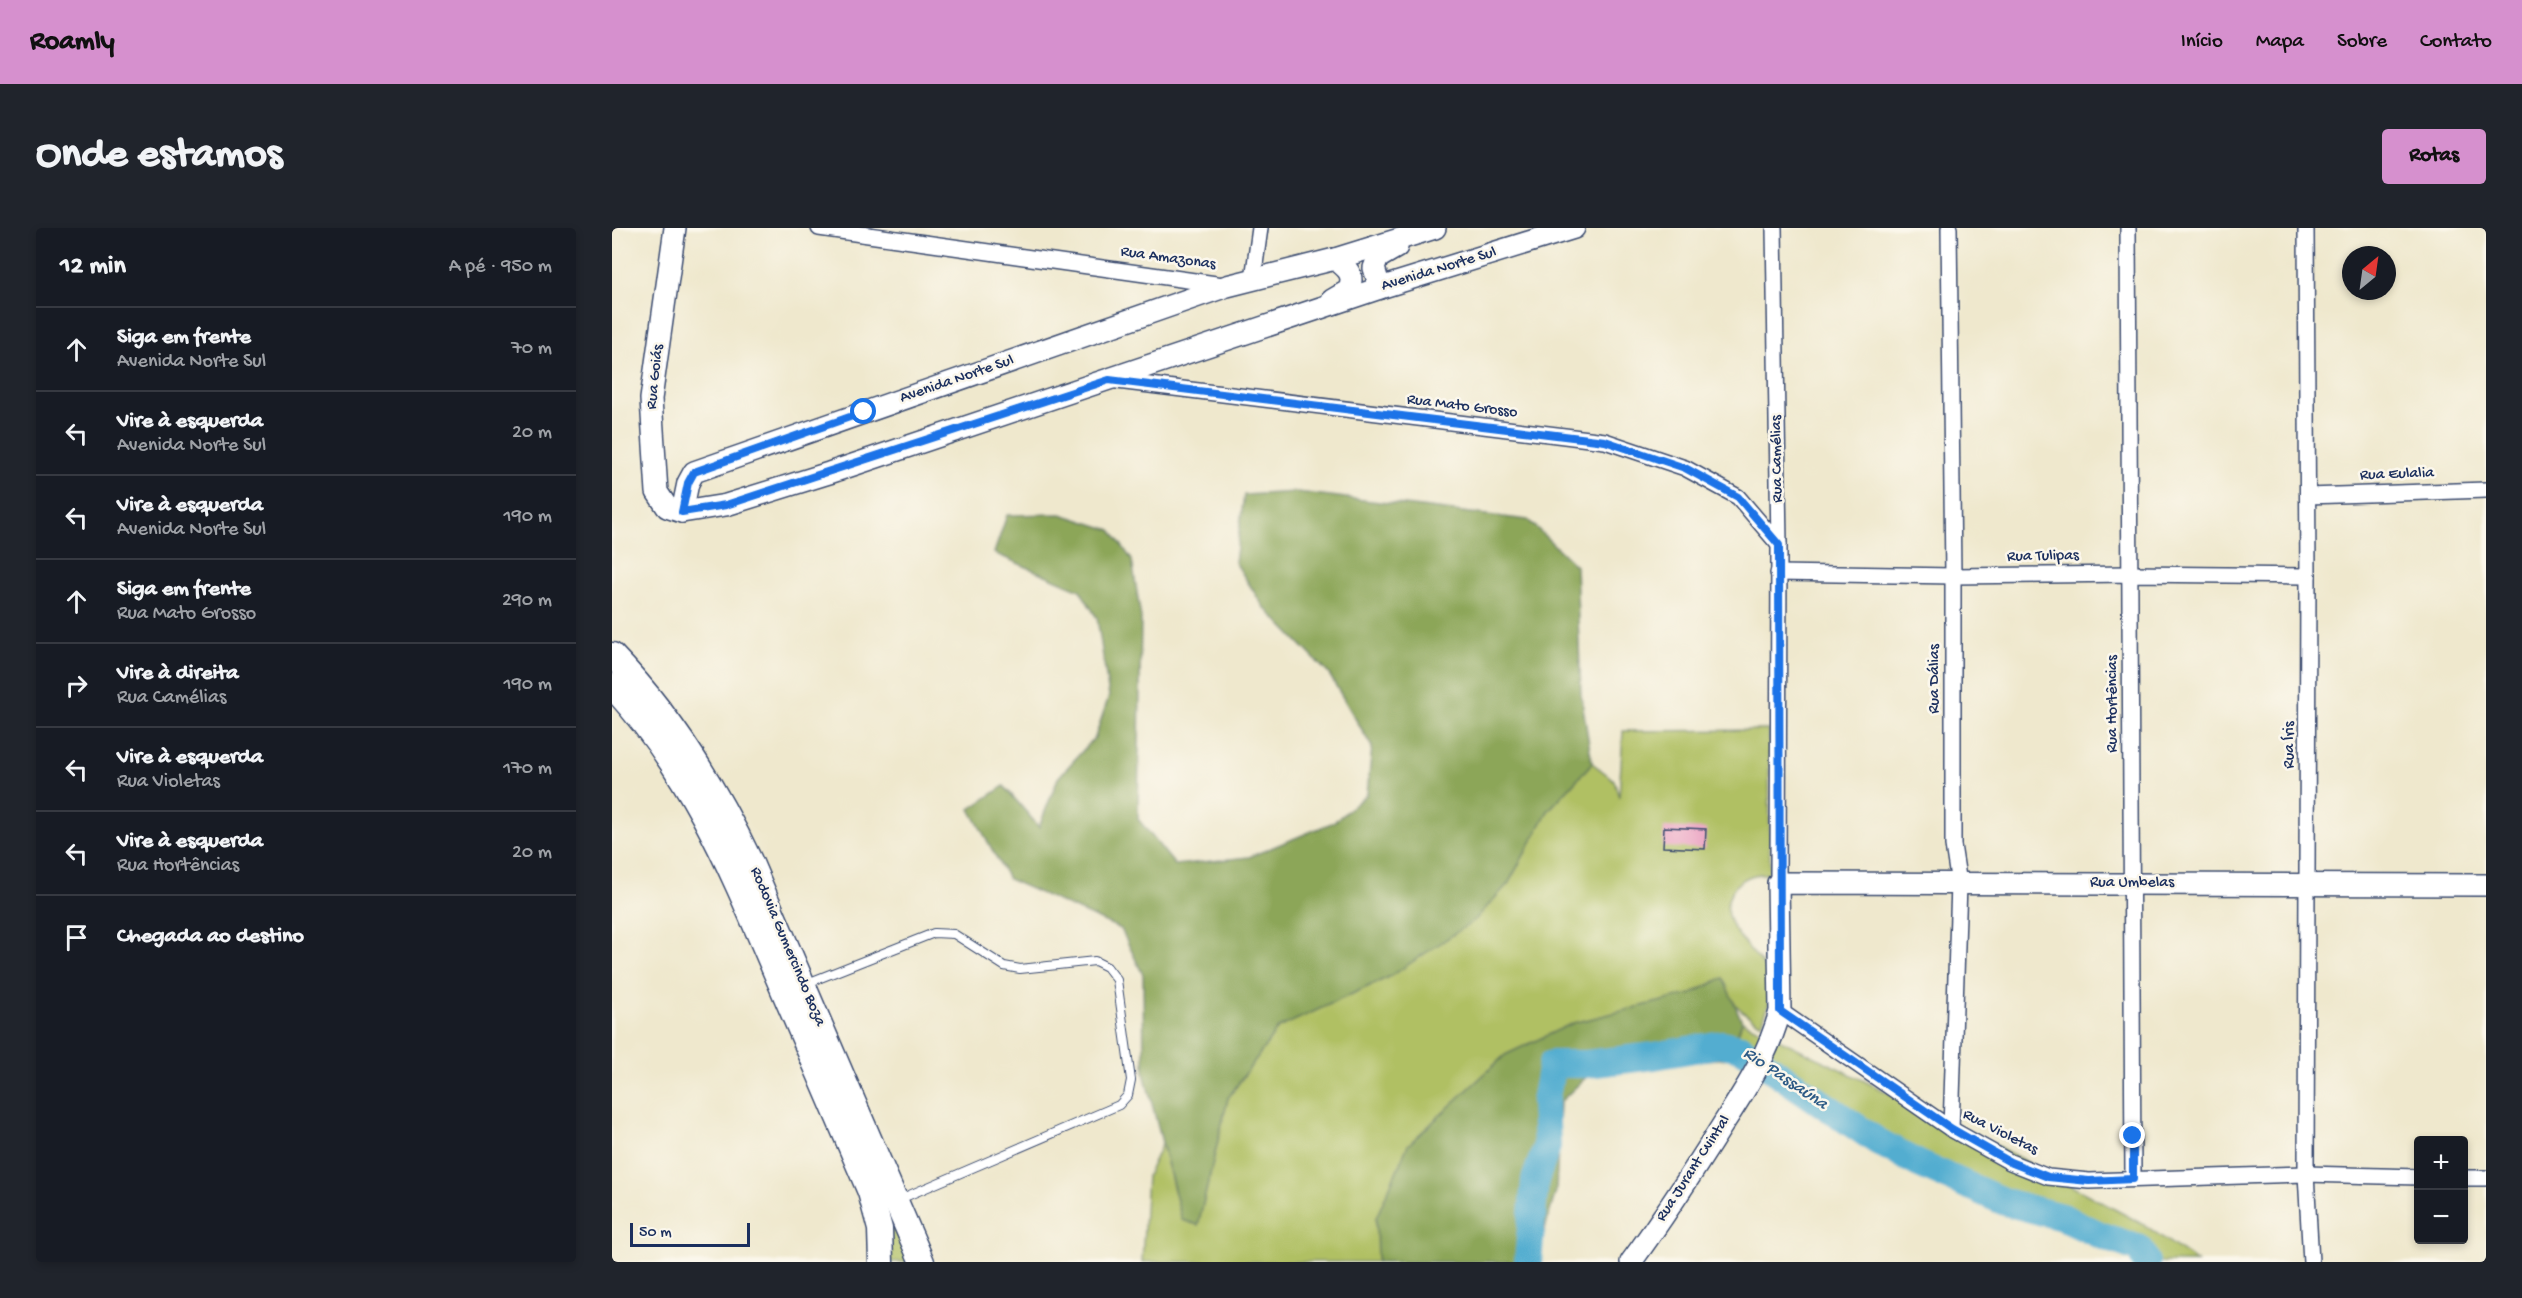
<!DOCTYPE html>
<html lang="pt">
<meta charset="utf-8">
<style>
:root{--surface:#171b24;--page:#20242c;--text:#f1f3f6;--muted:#9ea1a6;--line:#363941;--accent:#d690ce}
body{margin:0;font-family:"Gochi Hand",sans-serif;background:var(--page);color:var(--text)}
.controls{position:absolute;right:18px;bottom:18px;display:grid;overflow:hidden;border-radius:6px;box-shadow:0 3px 9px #0003}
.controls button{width:54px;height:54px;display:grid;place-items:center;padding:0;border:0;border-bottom:2px solid var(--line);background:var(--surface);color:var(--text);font:30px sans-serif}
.compass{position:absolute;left:1730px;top:18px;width:54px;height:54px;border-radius:50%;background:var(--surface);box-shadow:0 3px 9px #0003;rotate:29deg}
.scale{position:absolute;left:18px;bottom:15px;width:120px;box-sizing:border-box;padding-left:6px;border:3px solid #1b2f5e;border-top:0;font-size:16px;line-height:21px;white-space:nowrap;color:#1b2f5e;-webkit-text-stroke:4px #fbf7ec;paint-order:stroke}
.stop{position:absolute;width:18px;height:18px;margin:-14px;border:4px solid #1a73e8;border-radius:50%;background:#fff}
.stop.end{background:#1a73e8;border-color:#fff;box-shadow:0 2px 6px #0008}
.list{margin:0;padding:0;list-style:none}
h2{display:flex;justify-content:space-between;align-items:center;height:78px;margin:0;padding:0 24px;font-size:26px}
h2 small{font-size:20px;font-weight:400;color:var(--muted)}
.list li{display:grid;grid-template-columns:39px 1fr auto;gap:18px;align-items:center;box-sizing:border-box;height:84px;padding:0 24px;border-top:2px solid var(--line)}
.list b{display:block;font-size:22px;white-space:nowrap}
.list p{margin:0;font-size:20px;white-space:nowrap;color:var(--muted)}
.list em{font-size:20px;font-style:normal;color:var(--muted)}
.icon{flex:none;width:33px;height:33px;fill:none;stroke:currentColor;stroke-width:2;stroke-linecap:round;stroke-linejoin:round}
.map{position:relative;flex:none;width:1874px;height:1034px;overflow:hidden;border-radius:6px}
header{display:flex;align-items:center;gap:36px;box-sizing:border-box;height:84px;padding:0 30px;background:var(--accent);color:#111}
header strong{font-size:28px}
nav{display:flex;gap:33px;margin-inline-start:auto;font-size:21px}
.intro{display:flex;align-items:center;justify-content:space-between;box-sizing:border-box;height:144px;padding:0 36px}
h1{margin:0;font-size:42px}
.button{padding:15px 27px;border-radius:6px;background:var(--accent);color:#111;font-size:21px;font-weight:700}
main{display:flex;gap:36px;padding:0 36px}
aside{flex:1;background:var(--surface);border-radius:6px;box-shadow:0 3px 9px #0003}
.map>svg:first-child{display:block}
</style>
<header>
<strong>Roamly</strong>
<nav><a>Início</a><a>Mapa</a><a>Sobre</a><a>Contato</a></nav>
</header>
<div class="intro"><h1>Onde estamos</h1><a class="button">Rotas</a></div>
<main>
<aside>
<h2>12 min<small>A pé · 950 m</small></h2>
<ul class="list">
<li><svg class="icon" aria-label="ahead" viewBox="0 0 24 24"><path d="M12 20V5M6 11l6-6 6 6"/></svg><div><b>Siga em frente</b><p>Avenida Norte Sul</p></div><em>70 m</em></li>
<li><svg class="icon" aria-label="left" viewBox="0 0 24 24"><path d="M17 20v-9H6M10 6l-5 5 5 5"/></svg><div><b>Vire à esquerda</b><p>Avenida Norte Sul</p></div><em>20 m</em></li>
<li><svg class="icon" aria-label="left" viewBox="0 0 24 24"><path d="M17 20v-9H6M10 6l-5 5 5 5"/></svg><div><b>Vire à esquerda</b><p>Avenida Norte Sul</p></div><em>190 m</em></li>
<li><svg class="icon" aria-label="ahead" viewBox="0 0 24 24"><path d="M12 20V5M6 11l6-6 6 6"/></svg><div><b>Siga em frente</b><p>Rua Mato Grosso</p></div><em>290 m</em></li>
<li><svg class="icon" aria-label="right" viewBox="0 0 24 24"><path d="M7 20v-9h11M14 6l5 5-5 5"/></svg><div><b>Vire à direita</b><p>Rua Camélias</p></div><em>190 m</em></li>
<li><svg class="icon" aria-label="left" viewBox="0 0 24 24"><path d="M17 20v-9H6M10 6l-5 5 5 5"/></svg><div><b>Vire à esquerda</b><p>Rua Violetas</p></div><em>170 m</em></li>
<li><svg class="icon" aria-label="left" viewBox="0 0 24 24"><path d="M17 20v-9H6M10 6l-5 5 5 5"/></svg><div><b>Vire à esquerda</b><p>Rua Hortências</p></div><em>20 m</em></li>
<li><svg class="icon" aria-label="arrive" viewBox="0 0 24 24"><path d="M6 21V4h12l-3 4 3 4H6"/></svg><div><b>Chegada ao destino</b></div></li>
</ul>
</aside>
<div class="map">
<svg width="1874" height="1034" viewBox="0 0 1874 1034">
<rect width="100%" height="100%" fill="#fbf7ec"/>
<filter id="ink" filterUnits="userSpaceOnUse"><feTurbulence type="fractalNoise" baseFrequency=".0167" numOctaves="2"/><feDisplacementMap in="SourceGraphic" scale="12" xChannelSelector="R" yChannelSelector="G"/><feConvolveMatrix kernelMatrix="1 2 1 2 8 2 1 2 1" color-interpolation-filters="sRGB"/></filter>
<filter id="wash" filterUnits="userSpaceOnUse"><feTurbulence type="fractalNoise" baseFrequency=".008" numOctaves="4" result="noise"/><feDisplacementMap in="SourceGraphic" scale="24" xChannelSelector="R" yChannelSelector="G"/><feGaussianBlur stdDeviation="1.35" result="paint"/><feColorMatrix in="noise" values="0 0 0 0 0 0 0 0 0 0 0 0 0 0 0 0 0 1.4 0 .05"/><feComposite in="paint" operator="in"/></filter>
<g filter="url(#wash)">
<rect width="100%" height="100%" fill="#efe8cd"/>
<g fill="#b0c063" stroke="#667860" stroke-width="1.5">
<path d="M1157,502L1158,646C1143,645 1130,649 1121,662C1098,697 1148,721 1158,751C1162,766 1155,781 1150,796C1130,786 1117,773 1108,751L1079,766L764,990L765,1034H530L535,948L550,916L570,992L586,997L616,870L666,800L779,748L896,656L936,583L980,535L1002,552L1007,569L1011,503Z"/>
<polygon points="1130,793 1389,920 1534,998 1585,1034 1521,1034 1515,1027 1303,932 1141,829 1118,830"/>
<polygon points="272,971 298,1034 278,1034"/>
</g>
<g fill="#8ca659" stroke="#546a5c" stroke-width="1.5">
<polygon points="685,264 916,292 964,338 969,466 980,535 936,583 896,656 863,692 779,748 666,800 616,870 586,997 570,992 532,845 531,747 509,701 396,651 358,581 392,558 427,599 446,550 483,509 497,468 485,390 468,362 382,325 395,287 449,286 499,302 520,332 529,390 526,591 563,637 637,629 722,594 755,566 760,519 717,446 651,378 623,334 632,267"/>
<polygon points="1111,750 1130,793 1118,830 984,840 948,874 944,963 923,1034 765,1034 764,990 796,917 893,827 961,795 1079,766"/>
</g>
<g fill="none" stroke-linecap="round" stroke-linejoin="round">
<polyline stroke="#52add0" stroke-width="28" points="916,1034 923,952 935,918 933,874 940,836 974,836 1042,828 1110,816 1129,820 1265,913 1307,936 1393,974 1450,989 1488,1007 1528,1021 1534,1034"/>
</g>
<g id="blocks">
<polygon fill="#ea9dc0" points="1052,599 1094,601 1093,621 1051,619"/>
</g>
</g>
<g filter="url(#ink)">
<use href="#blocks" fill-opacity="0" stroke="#3b4b6f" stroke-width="1.5"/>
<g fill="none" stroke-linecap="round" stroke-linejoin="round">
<defs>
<polyline id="lane" points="193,756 322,705 342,706 392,738 408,741 483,733 495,739 505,752 519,852 516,867 507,877 288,971"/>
<g id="street">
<polyline points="207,0 611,57"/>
<polyline points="1162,0 1167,317 1166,655"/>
<polyline points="1337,0 1341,348 1341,617 1347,656 1339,901"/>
<polyline points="1516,0 1521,951"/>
<polyline points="1694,0 1696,348 1694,946 1699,1034"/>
<polyline points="641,51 648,0"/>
<polyline points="497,152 993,213 1073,240 1126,269 1167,317"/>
<polyline points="1696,268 1874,262"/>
<polyline points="1166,345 1341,348 1519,346 1696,348"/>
<polyline points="1168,783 1339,901 1398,934 1436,949 1477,953 1694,946 1806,949"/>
<polyline points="1852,950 1874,950"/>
</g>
<g id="secondary">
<polyline points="63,0 39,171 45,264 55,279 70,284 114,277 217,245 768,60 962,0"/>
<polyline points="768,60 762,40 766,30 785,19"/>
<path d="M720,72L737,62C743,46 735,40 723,31"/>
<polyline points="70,284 76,255 82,244 615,58 723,31 823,0"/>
<path d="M1019,1034C1052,989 1083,941 1113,893C1135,859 1158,823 1168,783L1166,655L1874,657"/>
</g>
<g id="primary">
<path d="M0,427C59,488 102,557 138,633L310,1034"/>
<path d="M0,458C79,544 117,636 162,741C194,815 226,890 258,964L268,1001L269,1034"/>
</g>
</defs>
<use href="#lane" stroke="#3b4b6f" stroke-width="10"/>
<use href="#street" stroke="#3b4b6f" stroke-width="18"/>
<use href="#secondary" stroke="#3b4b6f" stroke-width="24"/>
<use href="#primary" stroke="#3b4b6f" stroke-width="27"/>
<use href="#lane" stroke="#fff" stroke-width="8"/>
<use href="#street" stroke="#fff" stroke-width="15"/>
<use href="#secondary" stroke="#fff" stroke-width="21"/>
<use href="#primary" stroke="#fff" stroke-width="24"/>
</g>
</g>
<g fill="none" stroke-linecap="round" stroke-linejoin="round" filter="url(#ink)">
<polyline stroke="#1a73e8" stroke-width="8" points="252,184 82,244 76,255 70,284 114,277 497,152 993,213 1073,240 1126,269 1167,317 1168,783 1340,901 1398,934 1436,949 1477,953 1521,951 1521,908"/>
</g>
<g text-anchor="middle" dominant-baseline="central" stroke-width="5" stroke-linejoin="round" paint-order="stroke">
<g font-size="16" fill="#1b2f5e" stroke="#fbf7ec">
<text transform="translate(556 31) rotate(8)">Rua Amazonas</text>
<text transform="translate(827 42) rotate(-17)">Avenida Norte Sul</text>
<text transform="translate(44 149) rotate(-84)">Rua Goiás</text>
<text transform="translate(345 152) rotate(-19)">Avenida Norte Sul</text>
<text transform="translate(850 179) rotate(7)">Rua Mato Grosso</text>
<text transform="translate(1166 231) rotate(-91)">Rua Camélias</text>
<text transform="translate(1785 247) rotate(-2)">Rua Eulalia</text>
<text transform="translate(1431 329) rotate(-1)">Rua Tulipas</text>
<text transform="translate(1323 451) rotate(-90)">Rua Dálias</text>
<text transform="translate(1501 476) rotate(-90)">Rua Hortências</text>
<text transform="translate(1678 517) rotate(-90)">Rua Íris</text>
<text x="1520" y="655">Rua Umbelas</text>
<text transform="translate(175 719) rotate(67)">Rodovia Gumercindo Boza</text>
<text transform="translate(1388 905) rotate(27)">Rua Violetas</text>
<text transform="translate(1082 941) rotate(-57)">Rua Jurant Cvintal</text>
</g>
<g font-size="18" font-style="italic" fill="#2e5b86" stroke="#fbf7ec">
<text transform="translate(1173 851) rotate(34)">Rio Passaúna</text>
</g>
</g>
</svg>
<div class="controls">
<button>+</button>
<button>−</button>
</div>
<svg class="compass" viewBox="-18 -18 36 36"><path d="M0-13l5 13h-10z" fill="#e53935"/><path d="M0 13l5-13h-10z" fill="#9ea1a6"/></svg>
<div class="scale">50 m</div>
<div class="stop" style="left:252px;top:184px"></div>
<div class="stop end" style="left:1521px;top:908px"></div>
</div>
</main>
